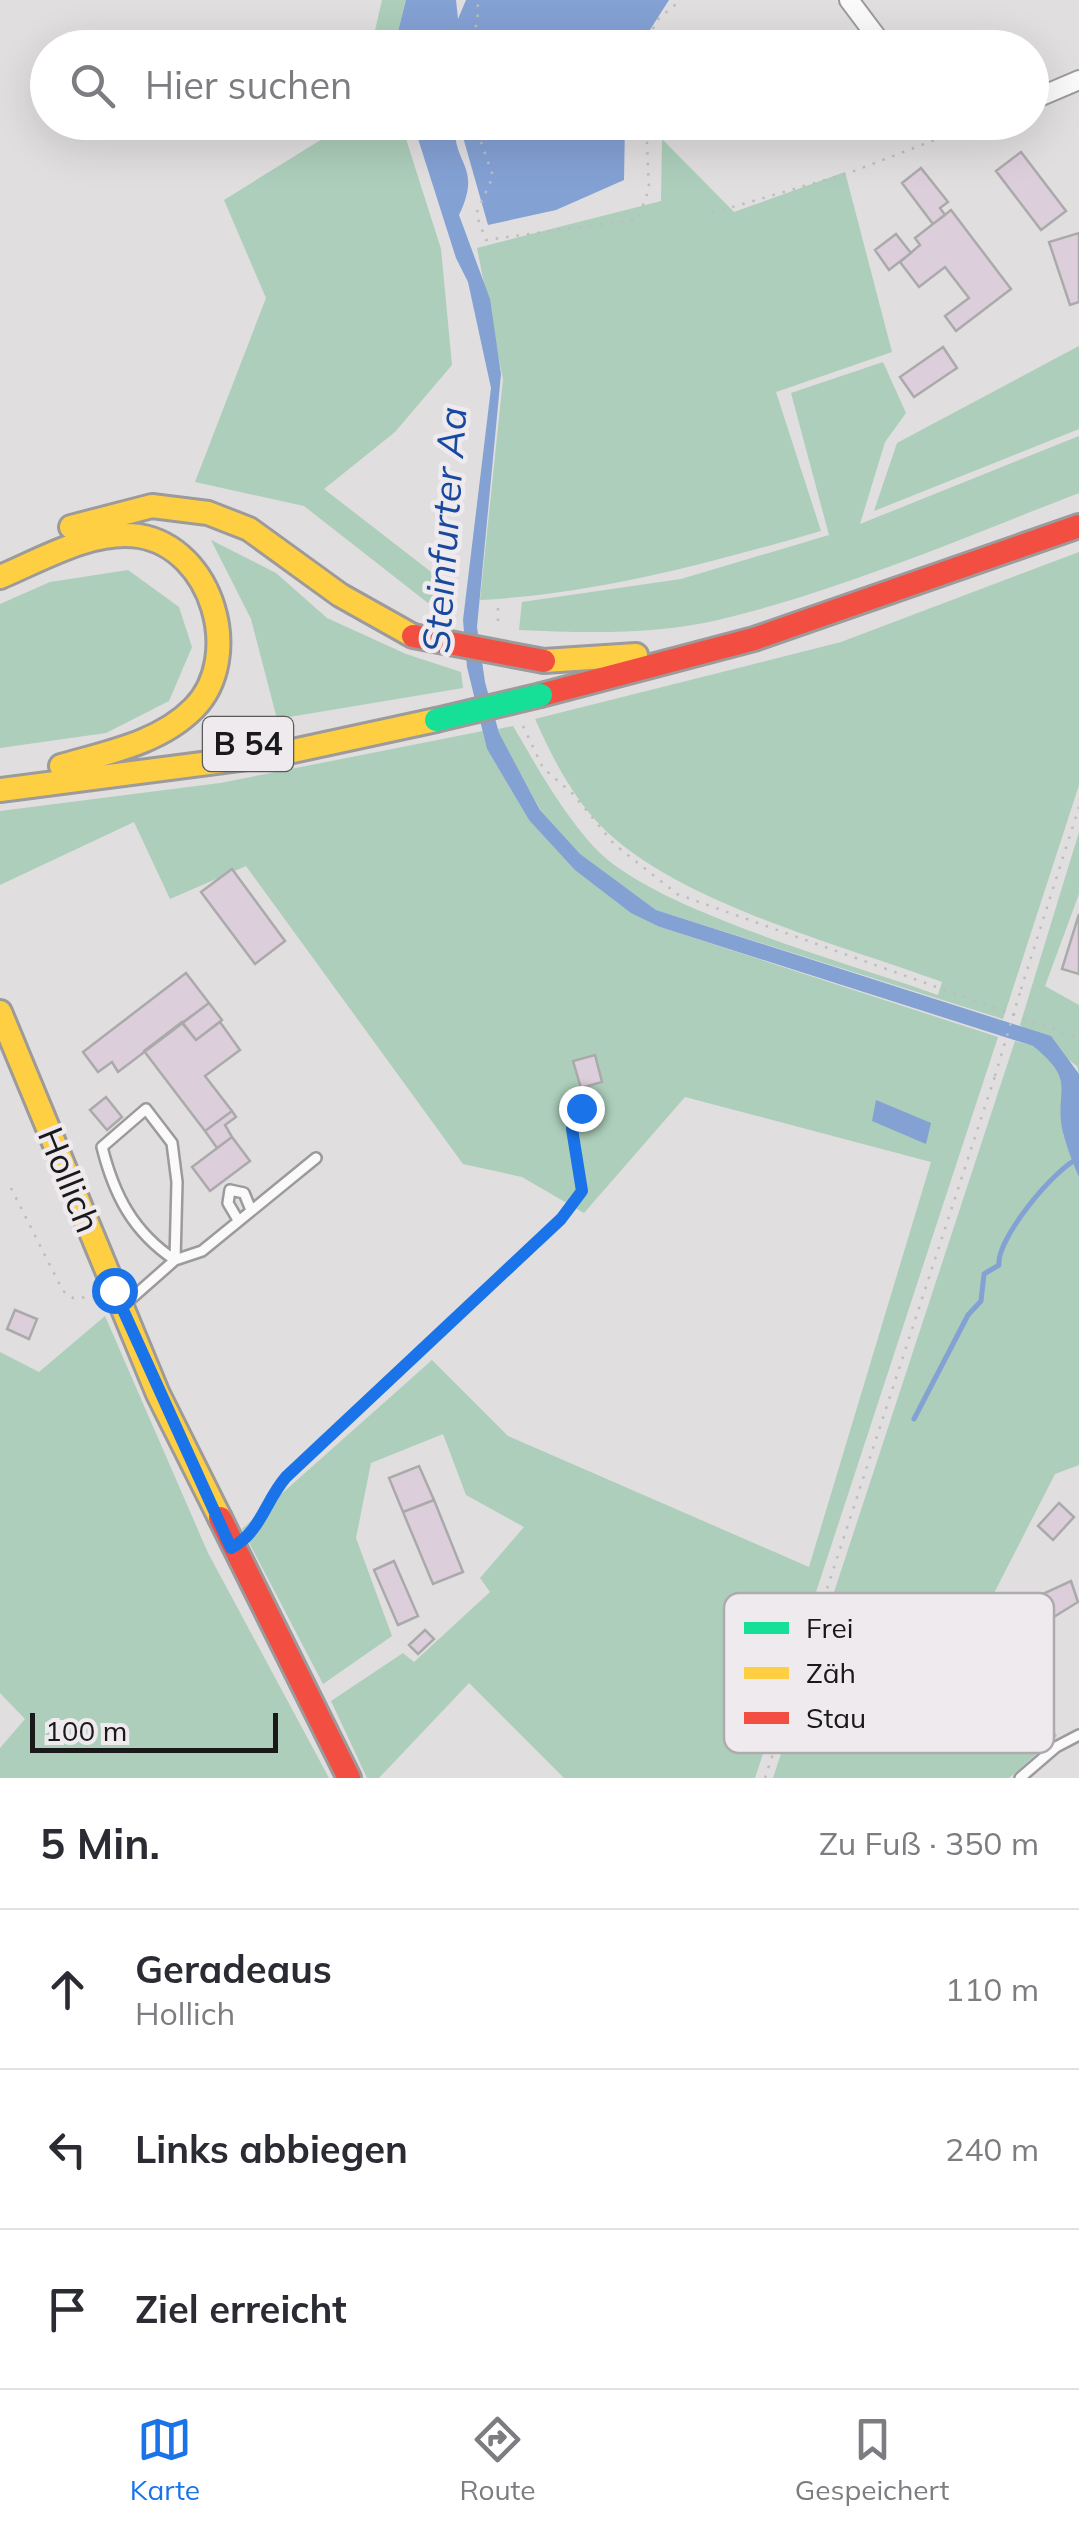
<!DOCTYPE html>
<html lang="de">
<head>
<meta charset="utf-8">
<style>
  :root { --surface:#fff; --page:#f2f2f3; --text:#2b2b33; --muted:#7c7c81; --line:#e1e1e2; --accent:#1a73e8 }
  body { margin:0; font-family:Mulish,sans-serif; background:var(--page); color:var(--text) }
  .scale { position:absolute; left:30px; bottom:25px; width:248px; box-sizing:border-box; padding-left:10px; border:5px solid #1a191a; border-top:0; font-size:28px; line-height:35px; white-space:nowrap; color:#1a191a; -webkit-text-stroke:8px #eeeaee; paint-order:stroke }
  .stop { position:absolute; width:30px; height:30px; margin:-22px; border:8px solid #1a73e8; border-radius:50%; background:#fff }
  .stop.end { background:#1a73e8; border-color:#fff; box-shadow:0 2px 10px #0008 }
  .list { margin:0; padding:0; list-style:none }
  h2 { display:flex; justify-content:space-between; align-items:center; height:130px; margin:0; padding:0 40px; font-size:42px }
  h2 small { font-size:32px; font-weight:400; color:var(--muted) }
  .list li { display:grid; grid-template-columns:65px 1fr auto; gap:30px; align-items:center; box-sizing:border-box; height:160px; padding:0 40px; border-top:2px solid var(--line) }
  .list b { display:block; font-size:38px; white-space:nowrap }
  .list p { margin:0; font-size:32px; white-space:nowrap; color:var(--muted) }
  .list em { font-size:32px; font-style:normal; color:var(--muted) }
  .icon { flex:none; width:55px; height:55px; fill:none; stroke:currentColor; stroke-width:2; stroke-linecap:round; stroke-linejoin:round }
  .map { position:relative; flex:none; width:1079px; height:1778px; overflow:hidden }
  .search { position:absolute; background:var(--surface); box-shadow:0 10px 40px #0002; left:30px; right:30px; top:30px; height:110px; display:flex; align-items:center; gap:25px; box-sizing:border-box; padding:0 35px; border-radius:55px; color:var(--muted); font-size:38px }
  .sheet { height:610px; background:var(--surface) }
  nav { display:flex; justify-content:space-around; align-items:center; box-sizing:border-box; height:140px; border-top:2px solid var(--line); background:var(--surface); font-size:28px; color:var(--muted) }
  nav a { display:grid; justify-items:center; gap:5px }
  nav .on { color:var(--accent) }
  .map>svg:first-child { display:block }
  .green { fill:#acceba }
  .water { fill:#84a1d4 }
  .lines { fill:none; stroke-linecap:round; stroke-linejoin:round }
  .stream { stroke:#84a1d4; stroke-width:5 }
  .building { fill:#dccedb; stroke:#abaaab; stroke-width:2.5 }
  .lane-casing { stroke:#9c9a9b; stroke-width:14 }
  .street-casing { stroke:#9c9a9b; stroke-width:22 }
  .slow-casing { stroke:#9c9a9b; stroke-width:28 }
  .jam-casing { stroke:#9c9a9b; stroke-width:28 }
  .path { stroke:#bebdbd; stroke-width:2.5; stroke-dasharray:2.5 8; stroke-linecap:butt }
  .lane { stroke:#fafafa; stroke-width:9 }
  .street { stroke:#fafafa; stroke-width:18 }
  .slow { stroke:#ffcf43; stroke-width:22 }
  .jam { stroke:#f24e42; stroke-width:22 }
  .fast-bridge-casing { stroke:#9c9a9b; stroke-width:28; stroke-linecap:butt }
  .jam-bridge-casing { stroke:#9c9a9b; stroke-width:28; stroke-linecap:butt }
  .path-bridge { stroke:#bebdbd; stroke-width:2.5; stroke-dasharray:2.5 8; stroke-linecap:butt }
  .fast-bridge { stroke:#16e098; stroke-width:22 }
  .jam-bridge { stroke:#f24e42; stroke-width:22 }
  .route { stroke:#1a73e8; stroke-width:12 }
  .labels { text-anchor:middle; stroke-width:9; stroke-linejoin:round; paint-order:stroke }
  .shield { fill:#eeeaee; stroke:#5a585a; stroke-width:2.5 }
  .shield-label { font-size:32px; font-weight:bold; fill:#1a191a }
  .street-label { font-size:35px; fill:#1a191a; stroke:#eeeaee }
  .water-label { font-size:38px; font-style:italic; fill:#18499e; stroke:#eeeaee }
  .key { fill:#eeeaee; stroke:#aeabae; stroke-width:2.5 }
  .key-label { font-size:28px; fill:#1a191a }
</style>
</head>
<body>
<div class="map">
<svg width="1079" height="1778" viewBox="0 0 1079 1778">
  <rect width="100%" height="100%" fill="#e0dedf"/>
  <path class="green" d="M382,0H406L394,47L371,48Z
    M348,123H401L441,249L452,365L395,432L324,489L448,585L428,603L304,506L195,482L266,298L224,200Z
    M662,139L734,212L845,172L892,352L776,392L821,531C709,563 597,594 480,600L503,379L477,248L661,201Z
    M1079,346V429L874,511L897,443Z
    M883,362L906,413L885,442L860,524L1079,436V493C960,539 842,590 718,620C653,635 585,633 519,630L522,602L681,579L829,535L791,393Z
    M211,540L276,573L327,618L406,654L461,672L463,688L277,719L251,619Z
    M1079,552V785L1003,1019L656,910L579,854L541,811L499,734L498,729L513,726C537,767 562,812 594,847C651,910 853,964 938,995L942,982C841,945 695,907 615,839C577,807 555,763 535,719L841,642Z
    M128,570L179,607L192,647L169,701L106,733L0,748V604L50,582Z
    M483,731L487,749L529,820L660,927L998,1037L755,1778H564L469,1683L379,1778H367L331,1701L403,1653L414,1662L490,1592L480,1578L524,1527L466,1495L443,1434L371,1463L356,1538L392,1636L323,1684L242,1529L432,1360L508,1436L809,1567L931,1162L685,1097L584,1213L522,1177L463,1164L246,866L170,899L134,822L0,885V811L220,783Z
    M1079,832V894L1045,986L1079,1005V1074L1077,1066L1020,1025Z
    M1015,1041L1033,1046L1057,1061L1066,1080L1063,1134L1079,1177V1465L1055,1474L989,1603L1057,1736L1009,1778H773Z
    M105,1316L208,1553L329,1778H0V1748L25,1719L0,1693V1352L39,1372Z"/>
  <path class="water" d="M406,0H456L458,19L466,0H669L639,47H394Z
    M413,123H455C452,165 483,165 459,215L490,299L501,374L477,627L485,682L499,733L540,810L580,854L656,910L1051,1036L1079,1074V1177C1073,1164 1067,1147 1063,1133C1053,1089 1079,1083 1033,1046L660,927L631,913L575,870L529,820L487,749L467,667L463,620L491,388L468,282L456,258Z
    M459,123H625L624,180L556,210L488,225Z
    M876,1100L931,1123L926,1144L872,1121Z"/>
  <g class="lines">
    <path class="stream" d="M914,1419L968,1315L981,1301L984,1274L999,1265C996,1239 1055,1168 1079,1158"/>
  </g>
  <path class="building" d="M1021,152L1066,211L1041,230L996,171Z
    M921,168L948,202L940,208L945,215L933,224L902,183Z
    M951,210L1011,289L956,331L945,316L969,298L945,267L919,287L900,262L920,245L915,238Z
    M1079,233V302L1070,305L1049,242Z
    M896,234L911,253L889,270L875,250Z
    M943,347L957,368L914,397L900,377Z
    M232,869L285,941L255,964L201,892Z
    M1079,914V974L1062,969Z
    M186,973L209,1003L118,1072L112,1062L98,1072L83,1052Z
    M209,1003L222,1020L196,1040L182,1023Z
    M182,1022L196,1040L220,1022L240,1050L205,1076L232,1111L205,1131L144,1051Z
    M595,1055L602,1082L581,1088L573,1061Z
    M106,1097L122,1117L107,1130L90,1110Z
    M232,1111L236,1117L225,1125L232,1137L217,1148L205,1131Z
    M232,1137L250,1161L210,1191L192,1167Z
    M15,1310L37,1319L29,1339L7,1329Z
    M419,1466L434,1500L403,1512L389,1478Z
    M434,1500L463,1572L433,1584L403,1512Z
    M1059,1503L1074,1517L1053,1540L1038,1526Z
    M394,1561L418,1616L398,1625L374,1570Z
    M1071,1581L1078,1602L1036,1628L1023,1603Z
    M425,1630L434,1639L418,1654L409,1645Z"/>
  <g class="lines">
    <defs>
      <path id="lane" d="M238,1220L228,1203L230,1190L244,1193L251,1210
        M124,1305L175,1260L177,1182L172,1143L146,1109L102,1147C114,1195 133,1232 175,1260L202,1251L316,1158
        M1020,1778L1056,1747L1079,1735"/>
      <path id="street" d="M849,0L885,48
        M1032,100L1079,80
        M945,122L949,127L970,122"/>
      <path id="slow" d="M71,527L152,506L208,513L249,529L340,595L413,636
        M0,577C41,560 92,529 139,536C213,548 244,657 194,708C160,743 106,753 61,766
        M544,661L636,655
        M0,790L279,754L436,720
        M0,1012L158,1394L220,1518"/>
      <path id="jam" d="M541,695L754,639L1079,526
        M220,1518L349,1778"/>
    </defs>
    <use href="#lane" class="lane-casing"/>
    <use href="#street" class="street-casing"/>
    <use href="#slow" class="slow-casing"/>
    <use href="#jam" class="jam-casing"/>
    <path class="path" d="M472,48L479,8L475,0
      M644,48L657,20L681,0
      M474,122L493,176L476,214L486,240L638,219L649,189L646,122
      M712,213L849,173L937,139
      M498,608V629
      M523,726L543,768L573,794L614,844L677,894L1079,1038
      M1021,989L1079,807
      M11,1188L63,1291L73,1298L94,1297
      M253,1533L268,1498L287,1477L561,1219L581,1191L573,1129L581,1108
      M765,1778L995,1076"/>
    <use href="#lane" class="lane"/>
    <use href="#street" class="street"/>
    <use href="#slow" class="slow"/>
    <use href="#jam" class="jam"/>
    <defs>
      <path id="fast-bridge" d="M436,720L541,695"/>
      <path id="jam-bridge" d="M413,636L544,661"/>
    </defs>
    <use href="#fast-bridge" class="fast-bridge-casing"/>
    <use href="#jam-bridge" class="jam-bridge-casing"/>
    <path class="path-bridge" d="M995,1076L1021,989"/>
    <use href="#fast-bridge" class="fast-bridge"/>
    <use href="#jam-bridge" class="jam-bridge"/>
  </g>
  <g class="lines">
    <path class="route" d="M114,1290L231,1548C261,1532 265,1501 286,1477L561,1219L582,1191L572,1129L581,1108"/>
  </g>
  <g class="labels">
    <rect class="shield" x="203" y="717" width="90" height="54" rx="8"/>
    <g class="shield-label">
      <text x="248" y="755">B 54</text>
    </g>
    <g class="street-label">
      <text transform="translate(69 1180) rotate(68)" y="12">Hollich</text>
    </g>
    <g class="water-label">
      <text transform="translate(445 530) rotate(-86)" y="13">Steinfurter Aa</text>
    </g>
  </g>
  <rect x="724" y="1593" width="330" height="160" rx="15" class="key"/>
  <rect x="744" y="1622" width="45" height="12" fill="#16e098"/>
  <rect x="744" y="1667" width="45" height="12" fill="#ffcf43"/>
  <rect x="744" y="1712" width="45" height="12" fill="#f24e42"/>
  <g class="key-label">
    <text x="806" y="1638">Frei</text>
    <text x="806" y="1683">Zäh</text>
    <text x="806" y="1728">Stau</text>
  </g>
</svg>
<div class="scale">100 m</div>
<div class="stop" style="left:114px;top:1290px"></div>
<div class="stop end" style="left:581px;top:1108px"></div>
<div class="search"><svg class="icon" aria-label="search" viewBox="0 0 24 24"><circle cx="10" cy="10" r="6"/><path d="M15 15l6 6"/></svg>Hier suchen</div>
</div>
<section class="sheet">
<h2>5 Min.<small>Zu Fuß · 350 m</small></h2>
<ul class="list">
<li><svg class="icon" aria-label="ahead" viewBox="0 0 24 24"><path d="M12 20V5M6 11l6-6 6 6"/></svg><div><b>Geradeaus</b><p>Hollich</p></div><em>110 m</em></li>
<li><svg class="icon" aria-label="left" viewBox="0 0 24 24"><path d="M17 20v-9H6M10 6l-5 5 5 5"/></svg><div><b>Links abbiegen</b></div><em>240 m</em></li>
<li><svg class="icon" aria-label="arrive" viewBox="0 0 24 24"><path d="M6 21V4h12l-3 4 3 4H6"/></svg><div><b>Ziel erreicht</b></div></li>
</ul>
</section>
<nav>
<a class="on"><svg class="icon" aria-label="map" viewBox="0 0 24 24"><path d="M3 6l6-2 6 2 6-2v14l-6 2-6-2-6 2zM9 4v14M15 6v14"/></svg>Karte</a>
<a><svg class="icon" aria-label="directions" viewBox="0 0 24 24"><path d="M12 3l9 9-9 9-9-9zM9 14v-3h6M13 9l2 2-2 2"/></svg>Route</a>
<a><svg class="icon" aria-label="saved" viewBox="0 0 24 24"><path d="M7 4h10v16l-5-4-5 4z"/></svg>Gespeichert</a>
</nav>
</body>
</html>
